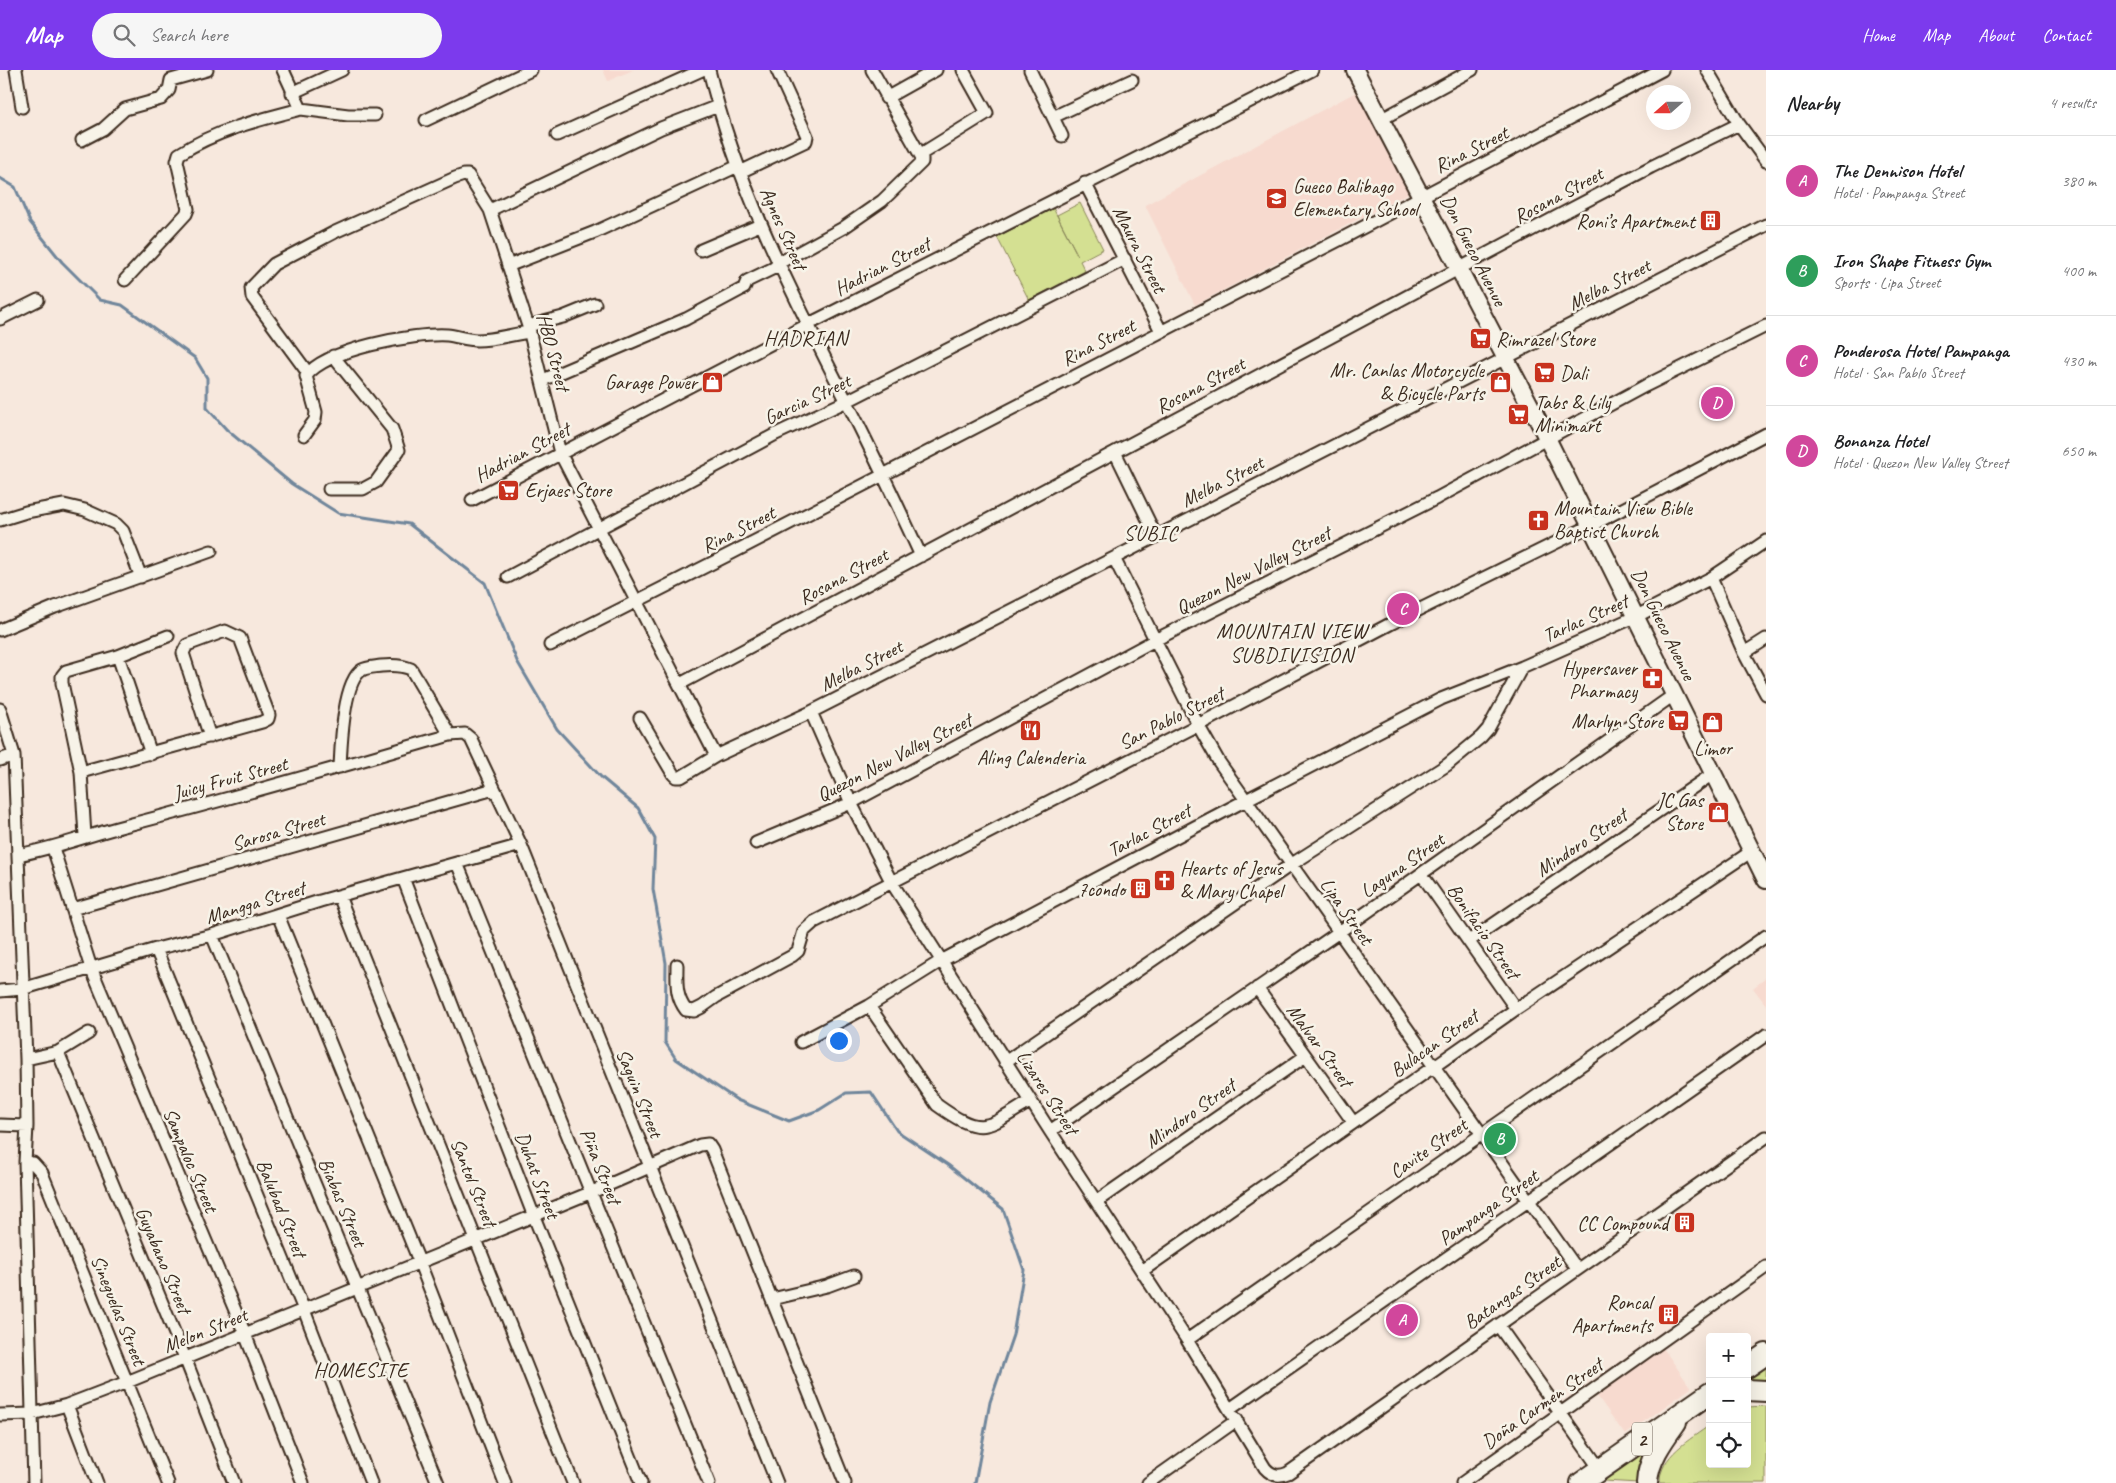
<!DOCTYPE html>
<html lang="en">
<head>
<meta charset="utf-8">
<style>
  :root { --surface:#fff; --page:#f6f6f6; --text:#202124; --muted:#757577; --line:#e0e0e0; --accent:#7c3aed }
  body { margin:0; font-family:Caveat,sans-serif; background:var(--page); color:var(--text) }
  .controls { position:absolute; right:15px; bottom:15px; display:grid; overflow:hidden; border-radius:5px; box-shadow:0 5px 20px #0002 }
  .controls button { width:45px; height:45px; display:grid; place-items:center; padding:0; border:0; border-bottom:1px solid var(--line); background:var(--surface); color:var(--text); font:25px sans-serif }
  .compass { position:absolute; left:1646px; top:15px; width:45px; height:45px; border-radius:50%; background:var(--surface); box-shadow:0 5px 20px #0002; rotate:249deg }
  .you { position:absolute; left:838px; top:970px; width:18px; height:18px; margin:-12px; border:4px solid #fff; border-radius:50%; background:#1a73e8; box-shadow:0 0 0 8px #1a73e833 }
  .badge { display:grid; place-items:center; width:32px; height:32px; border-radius:50%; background:var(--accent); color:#fff; font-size:16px; font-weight:700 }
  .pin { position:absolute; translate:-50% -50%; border:2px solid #fff; box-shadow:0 1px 5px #0006 }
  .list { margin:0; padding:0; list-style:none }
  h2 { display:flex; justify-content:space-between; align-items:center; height:65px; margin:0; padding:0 20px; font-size:21px }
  h2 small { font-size:16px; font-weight:400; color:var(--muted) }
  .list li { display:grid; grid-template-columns:32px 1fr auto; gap:15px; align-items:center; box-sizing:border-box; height:90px; padding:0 20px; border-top:1px solid var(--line) }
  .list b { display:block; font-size:19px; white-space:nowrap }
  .list p { margin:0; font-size:16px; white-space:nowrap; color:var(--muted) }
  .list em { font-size:16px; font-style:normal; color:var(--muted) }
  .icon { flex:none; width:28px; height:28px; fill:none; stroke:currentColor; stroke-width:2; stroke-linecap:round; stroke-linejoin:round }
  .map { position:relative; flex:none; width:1766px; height:1413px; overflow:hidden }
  header { display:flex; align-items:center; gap:30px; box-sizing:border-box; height:70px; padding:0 25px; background:var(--accent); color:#fff }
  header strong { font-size:24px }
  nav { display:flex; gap:28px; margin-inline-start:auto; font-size:18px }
  .search { width:350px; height:45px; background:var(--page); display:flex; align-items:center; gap:12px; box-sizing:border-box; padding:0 18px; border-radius:28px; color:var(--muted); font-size:19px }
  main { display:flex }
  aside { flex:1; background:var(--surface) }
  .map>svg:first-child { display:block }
  .built { fill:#f7dacf }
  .green { fill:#d4e092; stroke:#888558 }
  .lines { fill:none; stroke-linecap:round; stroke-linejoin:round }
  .stream { stroke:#70869b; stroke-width:3 }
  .minor-casing { stroke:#3b2a1e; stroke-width:15 }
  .secondary-casing { stroke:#3b2a1e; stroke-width:20 }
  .trunk-casing { stroke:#3b2a1e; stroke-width:24 }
  .minor { stroke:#f7f3e8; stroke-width:11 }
  .secondary { stroke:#f7f3e8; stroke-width:16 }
  .trunk { stroke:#f7f3e8; stroke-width:20 }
  .labels { text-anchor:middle; stroke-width:5; stroke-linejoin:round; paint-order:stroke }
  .shield { fill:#f7f3e8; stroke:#73665b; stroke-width:1 }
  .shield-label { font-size:19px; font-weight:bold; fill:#3b2a1e }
  .street-label { font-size:20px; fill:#3b2a1e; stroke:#f7f3e8 }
  .poi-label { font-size:20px; fill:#3b2a1e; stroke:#f7f3e8; text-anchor:end }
  .neighbourhood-label { font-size:21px; letter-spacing:1px; fill:#3b2a1e; stroke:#f7f3e8 }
</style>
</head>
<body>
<header>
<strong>Map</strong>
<div class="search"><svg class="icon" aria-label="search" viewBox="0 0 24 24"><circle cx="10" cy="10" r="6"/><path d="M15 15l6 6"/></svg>Search here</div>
<nav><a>Home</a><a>Map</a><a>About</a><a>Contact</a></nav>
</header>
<main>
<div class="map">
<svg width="1766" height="1413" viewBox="0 0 1766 1413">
  <rect width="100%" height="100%" fill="#f7e8dd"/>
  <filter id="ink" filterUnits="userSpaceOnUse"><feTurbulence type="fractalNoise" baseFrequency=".02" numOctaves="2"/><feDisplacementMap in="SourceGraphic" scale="10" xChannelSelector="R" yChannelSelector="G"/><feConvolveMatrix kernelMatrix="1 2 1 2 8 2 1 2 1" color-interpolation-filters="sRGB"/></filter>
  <g filter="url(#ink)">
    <path class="built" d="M603,0H633L608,11Z
      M1358,21L1410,122L1195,235L1145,135Z
      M1766,908V935L1753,918Z
      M1661,1275L1691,1318L1625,1365L1595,1323Z"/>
    <path class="green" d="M1080,133L1103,179L1080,191L1085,201L1029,230L997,167L1053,138L1078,186L1057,145Z
      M1766,1295V1313H1747V1309Z
      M1766,1336V1413H1660C1659,1386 1691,1369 1710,1355V1394H1747V1337Z
      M1648,1379L1639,1413L1604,1411Z"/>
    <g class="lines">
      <path class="stream" d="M0,108L15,117L30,152L62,192L100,230L122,235L195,288L207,308V338L227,360L292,414L338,443L409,454L485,513L517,591L557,659L601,707L638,738L655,769L653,819L666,893L665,972L676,989L737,1030L789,1051L819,1040L846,1023L871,1022L897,1061L948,1095L1003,1139L1024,1200L1013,1265L990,1332L975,1413"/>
      <defs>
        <path id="minor" d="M16,0L22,37
          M283,0L301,39L348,45H375
          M709,0C737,118 793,225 847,332C873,383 897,434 921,486
          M1030,0L1062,66
          M1707,0L1739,54L1766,91
          M292,23L342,0
          M886,28L936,0
          M1053,47L1132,10
          M1382,49L1472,0
          M426,50L531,0
          M557,65L702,0
          M82,70L103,59L125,39L161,29L169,20L171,10L207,0
          M921,84L987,43L963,0
          M740,102L806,71L807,66L777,0
          M1085,113L1161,261
          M490,140L661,58L718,36
          M701,180L760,155
          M508,196L595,162L738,96
          M125,210L186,144L188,139L177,91L179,84C217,60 258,50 301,39
          M0,249L38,230
          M528,256L563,247L595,234
          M308,303L252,227L251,218L274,194L335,162L455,108L464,105H468L490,140L528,256L560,383L716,686
          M543,310L686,249L744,218L747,211L774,198L779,193L843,158L882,131L922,92V88L872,0
          M304,365L315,350L316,342L306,306C326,279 414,263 447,265C457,266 467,270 477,270C494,270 513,264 530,262
          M1115,382L1156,466
          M329,419H363L376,412L399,380L392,359L333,286
          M472,430L807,255L1312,0
          M0,450L26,442L64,435L85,440L116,454L123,461L141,507
          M1114,488L1198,655L1219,692L1577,1199
          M508,507L776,364L847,331L1125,189
          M1711,508L1744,583L1766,624
          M0,560L55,537L211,481
          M550,575L726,486L1339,170L1662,0
          M1744,583L1766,569
          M118,586L151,684
          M680,614L1569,140L1651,97L1739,54
          M0,639L14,685L26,989L27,1056L25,1092L34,1413
          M811,642L851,733L892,813L1050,1061L1187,1270L1265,1398C1272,1406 1279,1407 1288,1403L1766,1067
          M640,648L673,704L676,707H681L716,686L811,642L1114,488L1766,155
          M0,690L14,685
          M340,697C341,676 343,611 362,600C367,597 375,597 381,596C390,595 402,595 411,599L450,665
          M81,702L262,652L268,649L269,645L240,568L225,561L187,575L183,583L210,667
          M85,766L81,702L62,613V606L66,601L118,586L168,566
          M756,773L851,733L1155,570L1437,428L1645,316L1766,256
          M53,778L91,898L245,1264L303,1413
          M18,785C55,778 89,765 124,756C234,728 342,696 450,665L465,664L471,669L521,775L777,1413
          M457,793L709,1413
          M1422,805L1516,939
          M403,808L533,1144L641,1413
          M339,826L573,1413
          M72,839L494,719
          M278,845L419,1191L505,1413
          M212,865L438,1413
          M1469,871L1714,703
          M156,879L304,1240L371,1413
          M677,895C677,912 675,926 686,940L694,941L702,937L716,927L792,886L798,881L804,861L814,852L1198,655L1392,553L1592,455L1766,364
          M1257,918L1353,1052
          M0,921L22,919L156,879L212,865L320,831L521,775
          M869,936L937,1035C983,1068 986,1058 1031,1031
          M801,972L869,936L941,891L1244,731L1441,629L1522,597L1637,546L1711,508L1766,471
          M58,982L185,1288L234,1413
          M26,989L58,982L89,963
          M1005,992L1292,794L1447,695L1481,667L1488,659L1522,597
          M0,1055L27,1056
          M1050,1061L1339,862L1675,624
          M25,1092L33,1093L42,1103L168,1413
          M1097,1131L1304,987
          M1142,1201L1516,939L1752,781
          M772,1229L827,1216L854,1206
          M1498,1255L1600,1399
          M1187,1270L1766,866
          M67,1335L97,1413
          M1230,1339L1766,965
          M0,1345L32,1344L67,1335L127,1312L592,1122L700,1075L708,1074L712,1080L845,1413
          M1148,1413L1237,1350
          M1462,1413L1766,1197"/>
        <path id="secondary" d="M1355,0L1541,356L1766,810"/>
        <path id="trunk" d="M1747,1297L1766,1284
          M1747,1320L1766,1321
          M1581,1413L1710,1323
          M1647,1413C1648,1390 1663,1370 1676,1352"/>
      </defs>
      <use href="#minor" class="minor-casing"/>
      <use href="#secondary" class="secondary-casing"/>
      <use href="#trunk" class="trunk-casing"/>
      <use href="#minor" class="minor"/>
      <use href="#secondary" class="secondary"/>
      <use href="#trunk" class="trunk"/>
    </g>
  </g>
  <defs>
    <symbol id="school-square" viewBox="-11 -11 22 22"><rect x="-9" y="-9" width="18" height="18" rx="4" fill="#c8321e" stroke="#f7f3e8"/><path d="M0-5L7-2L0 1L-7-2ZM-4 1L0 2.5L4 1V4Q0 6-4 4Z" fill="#fff"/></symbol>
    <symbol id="building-square" viewBox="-11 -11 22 22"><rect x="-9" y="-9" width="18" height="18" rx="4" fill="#c8321e" stroke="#f7f3e8"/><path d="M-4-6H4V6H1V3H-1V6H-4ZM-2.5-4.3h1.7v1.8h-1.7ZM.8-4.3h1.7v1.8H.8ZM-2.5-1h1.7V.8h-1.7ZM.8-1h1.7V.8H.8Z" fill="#fff"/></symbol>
    <symbol id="supermarket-square" viewBox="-11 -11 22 22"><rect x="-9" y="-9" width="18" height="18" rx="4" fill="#c8321e" stroke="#f7f3e8"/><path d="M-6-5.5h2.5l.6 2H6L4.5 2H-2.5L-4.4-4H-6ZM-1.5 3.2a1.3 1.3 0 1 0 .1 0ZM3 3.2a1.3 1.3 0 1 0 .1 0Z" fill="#fff"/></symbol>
    <symbol id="shop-square" viewBox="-11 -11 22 22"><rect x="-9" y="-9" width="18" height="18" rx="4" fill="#c8321e" stroke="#f7f3e8"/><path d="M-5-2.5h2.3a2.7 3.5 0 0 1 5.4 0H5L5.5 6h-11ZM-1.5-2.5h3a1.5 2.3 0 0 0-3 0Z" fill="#fff"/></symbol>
    <symbol id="church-square" viewBox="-11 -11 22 22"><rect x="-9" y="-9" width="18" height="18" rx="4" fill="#c8321e" stroke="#f7f3e8"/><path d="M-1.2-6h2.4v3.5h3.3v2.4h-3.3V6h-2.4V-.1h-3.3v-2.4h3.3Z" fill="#fff"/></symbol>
    <symbol id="pharmacy-square" viewBox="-11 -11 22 22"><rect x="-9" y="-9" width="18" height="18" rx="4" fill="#c8321e" stroke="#f7f3e8"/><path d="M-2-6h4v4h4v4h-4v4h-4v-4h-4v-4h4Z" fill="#fff"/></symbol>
    <symbol id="restaurant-square" viewBox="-11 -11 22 22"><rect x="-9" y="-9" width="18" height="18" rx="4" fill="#c8321e" stroke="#f7f3e8"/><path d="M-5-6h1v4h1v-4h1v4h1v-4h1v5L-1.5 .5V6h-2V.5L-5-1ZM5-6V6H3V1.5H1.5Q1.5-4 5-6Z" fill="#fff"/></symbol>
  </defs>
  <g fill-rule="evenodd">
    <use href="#school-square" x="1264" y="116" width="25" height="25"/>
    <use href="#building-square" x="1698" y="138" width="25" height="25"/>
    <use href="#supermarket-square" x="1468" y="256" width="25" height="25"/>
    <use href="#supermarket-square" x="1532" y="290" width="25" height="25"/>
    <use href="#shop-square" x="700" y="300" width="25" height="25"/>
    <use href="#shop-square" x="1488" y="300" width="25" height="25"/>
    <use href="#supermarket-square" x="1506" y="332" width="25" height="25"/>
    <use href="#supermarket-square" x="496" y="408" width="25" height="25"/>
    <use href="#church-square" x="1526" y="438" width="25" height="25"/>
    <use href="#pharmacy-square" x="1640" y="596" width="25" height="25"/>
    <use href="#supermarket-square" x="1666" y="638" width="25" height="25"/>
    <use href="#shop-square" x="1700" y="640" width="25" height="25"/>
    <use href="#restaurant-square" x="1018" y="648" width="25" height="25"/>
    <use href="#shop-square" x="1706" y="730" width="25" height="25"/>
    <use href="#church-square" x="1152" y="798" width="25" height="25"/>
    <use href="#building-square" x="1128" y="806" width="25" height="25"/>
    <use href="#building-square" x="1672" y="1140" width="25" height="25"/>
    <use href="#building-square" x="1656" y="1232" width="25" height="25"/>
  </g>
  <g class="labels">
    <rect class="shield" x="1632" y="1352.5" width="20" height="33" rx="4"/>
    <g class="shield-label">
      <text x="1642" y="1376">2</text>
    </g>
    <g class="street-label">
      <text transform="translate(1471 79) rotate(-27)" y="7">Rina Street</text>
      <text transform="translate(1558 125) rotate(-28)" y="7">Rosana Street</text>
      <text transform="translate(784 158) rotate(66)" y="7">Agnes Street</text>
      <text transform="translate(1140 179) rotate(63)" y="7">Maura Street</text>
      <text transform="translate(1474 180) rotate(63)" y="7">Don Gueco Avenue</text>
      <text transform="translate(882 196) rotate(-27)" y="7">Hadrian Street</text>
      <text transform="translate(1609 214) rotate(-27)" y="7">Melba Street</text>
      <text transform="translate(1098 272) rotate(-27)" y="7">Rina Street</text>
      <text transform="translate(554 282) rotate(75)" y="7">HBO Street</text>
      <text transform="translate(1200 315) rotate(-28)" y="7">Rosana Street</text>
      <text transform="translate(807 329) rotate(-25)" y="7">Garcia Street</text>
      <text transform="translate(522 382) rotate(-28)" y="7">Hadrian Street</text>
      <text transform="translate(1222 411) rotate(-27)" y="7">Melba Street</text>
      <text transform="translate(738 459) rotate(-27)" y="7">Rina Street</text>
      <text transform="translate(1253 500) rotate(-27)" y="7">Quezon New Valley Street</text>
      <text transform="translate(843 506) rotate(-28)" y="7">Rosana Street</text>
      <text transform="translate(1585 548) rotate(-24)" y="7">Tarlac Street</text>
      <text transform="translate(1664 554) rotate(64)" y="7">Don Gueco Avenue</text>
      <text transform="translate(861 595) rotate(-27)" y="7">Melba Street</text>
      <text transform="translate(1171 648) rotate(-27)" y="7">San Pablo Street</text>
      <text transform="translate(894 687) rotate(-27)" y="7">Quezon New Valley Street</text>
      <text transform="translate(230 708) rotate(-15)" y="7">Juicy Fruit Street</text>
      <text transform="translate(1149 760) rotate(-28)" y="7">Tarlac Street</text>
      <text transform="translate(278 761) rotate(-16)" y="7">Sarosa Street</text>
      <text transform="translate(1581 772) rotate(-34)" y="7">Mindoro Street</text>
      <text transform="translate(1402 795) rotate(-35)" y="7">Laguna Street</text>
      <text transform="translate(255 832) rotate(-17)" y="7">Mangga Street</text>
      <text transform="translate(1347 841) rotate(55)" y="7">Lipa Street</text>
      <text transform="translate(1484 861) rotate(55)" y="7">Bonifacio Street</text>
      <text transform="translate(1434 973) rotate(-35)" y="7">Bulacan Street</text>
      <text transform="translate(1320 975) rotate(54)" y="7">Malvar Street</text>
      <text transform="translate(1048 1022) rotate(57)" y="7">Lizares Street</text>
      <text transform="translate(640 1023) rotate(68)" y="7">Saguin Street</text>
      <text transform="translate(1190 1043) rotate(-35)" y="7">Mindoro Street</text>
      <text transform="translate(1428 1078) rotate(-35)" y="7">Cavite Street</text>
      <text transform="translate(191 1090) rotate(67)" y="7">Sampaloc Street</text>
      <text transform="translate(601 1096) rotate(68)" y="7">Piña Street</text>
      <text transform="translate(538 1105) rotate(69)" y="7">Duhat Street</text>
      <text transform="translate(474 1112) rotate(68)" y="7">Santol Street</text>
      <text transform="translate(343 1132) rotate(67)" y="7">Biabas Street</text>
      <text transform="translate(1488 1137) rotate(-35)" y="7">Pampanga Street</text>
      <text transform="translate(282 1138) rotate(68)" y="7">Balubad Street</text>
      <text transform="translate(164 1190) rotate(67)" y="7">Guyabano Street</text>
      <text transform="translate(1512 1222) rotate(-35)" y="7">Batangas Street</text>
      <text transform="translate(119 1240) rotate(68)" y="7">Sineguelas Street</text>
      <text transform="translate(205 1260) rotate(-22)" y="7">Melon Street</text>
      <text transform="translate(1542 1333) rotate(-35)" y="7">Doña Carmen Street</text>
    </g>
    <g class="poi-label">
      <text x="1293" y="123" text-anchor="start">Gueco Balibago<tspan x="1293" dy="23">Elementary School</tspan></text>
      <text x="1695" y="158">Roni’s Apartment</text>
      <text x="1496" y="276" text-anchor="start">Rimrazel Store</text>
      <text x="1484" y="307">Mr. Canlas Motorcycle<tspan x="1484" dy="23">&amp; Bicycle Parts</tspan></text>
      <text x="1560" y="310" text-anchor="start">Dali</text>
      <text x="697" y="319">Garage Power</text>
      <text x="1535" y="339" text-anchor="start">Tabs &amp; Lily<tspan x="1535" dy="23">Minimart</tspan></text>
      <text x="525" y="427" text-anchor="start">Erjaes Store</text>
      <text x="1554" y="445" text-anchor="start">Mountain View Bible<tspan x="1554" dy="23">Baptist Church</tspan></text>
      <text x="1637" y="605">Hypersaver<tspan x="1637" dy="23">Pharmacy</tspan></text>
      <text x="1663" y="658">Marlyn Store</text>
      <text x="1713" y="685" text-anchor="middle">Limor</text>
      <text x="1031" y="694" text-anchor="middle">Aling Calenderia</text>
      <text x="1703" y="737">JC Gas<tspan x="1703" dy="23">Store</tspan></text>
      <text x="1180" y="805" text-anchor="start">Hearts of Jesus<tspan x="1180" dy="23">&amp; Mary Chapel</tspan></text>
      <text x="1125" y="826">7condo</text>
      <text x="1668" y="1160">CC Compound</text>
      <text x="1652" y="1239">Roncal<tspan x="1652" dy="23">Apartments</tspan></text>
    </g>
    <g class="neighbourhood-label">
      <text x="806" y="275">HADRIAN</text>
      <text x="1151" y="470">SUBIC</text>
      <text x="1292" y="568">MOUNTAIN VIEW<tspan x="1292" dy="24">SUBDIVISION</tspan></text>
      <text x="361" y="1307">HOMESITE</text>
    </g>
  </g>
</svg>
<div class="controls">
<button>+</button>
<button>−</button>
<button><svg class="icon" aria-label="locate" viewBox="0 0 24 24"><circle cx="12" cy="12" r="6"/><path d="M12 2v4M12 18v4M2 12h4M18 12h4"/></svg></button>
</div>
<svg class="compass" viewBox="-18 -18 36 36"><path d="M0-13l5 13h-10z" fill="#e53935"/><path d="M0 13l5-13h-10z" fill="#757577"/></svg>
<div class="you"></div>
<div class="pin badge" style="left:1402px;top:1250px;background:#d1479c">A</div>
<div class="pin badge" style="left:1500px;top:1069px;background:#2e9e5b">B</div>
<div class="pin badge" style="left:1403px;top:539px;background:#d1479c">C</div>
<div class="pin badge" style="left:1717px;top:333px;background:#d1479c">D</div>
</div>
<aside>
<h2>Nearby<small>4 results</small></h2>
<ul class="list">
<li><span class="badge" style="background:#d1479c">A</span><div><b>The Dennison Hotel</b><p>Hotel · Pampanga Street</p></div><em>380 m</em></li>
<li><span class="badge" style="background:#2e9e5b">B</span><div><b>Iron Shape Fitness Gym</b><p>Sports · Lipa Street</p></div><em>400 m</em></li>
<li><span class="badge" style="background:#d1479c">C</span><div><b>Ponderosa Hotel Pampanga</b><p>Hotel · San Pablo Street</p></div><em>430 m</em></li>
<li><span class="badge" style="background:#d1479c">D</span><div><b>Bonanza Hotel</b><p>Hotel · Quezon New Valley Street</p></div><em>650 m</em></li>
</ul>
</aside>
</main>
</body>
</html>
